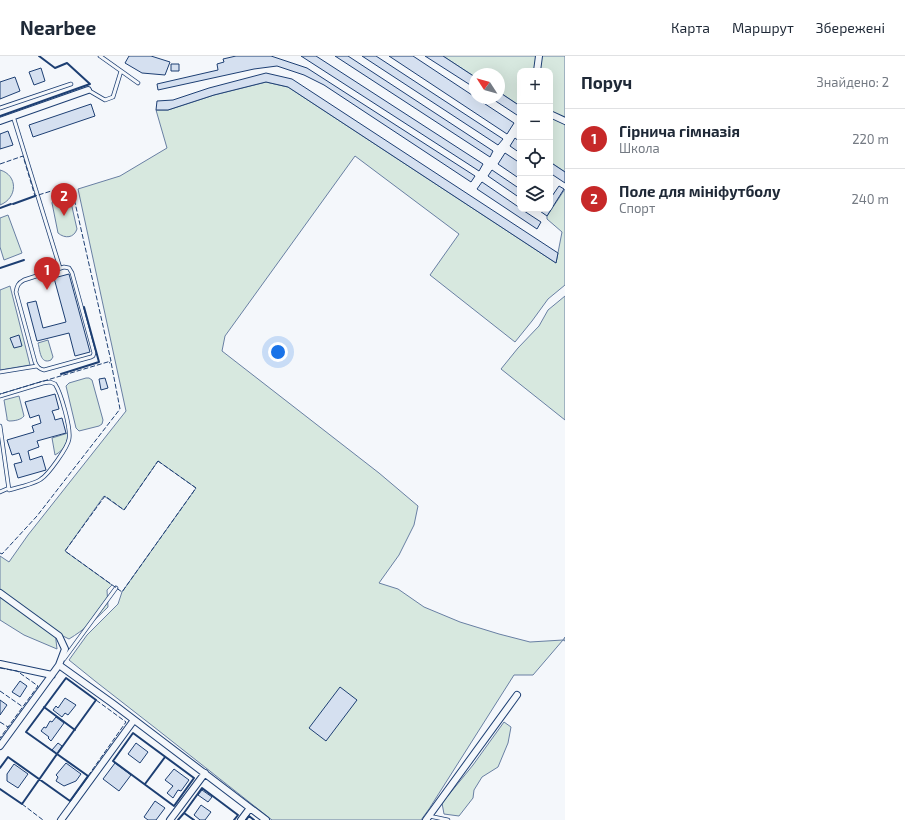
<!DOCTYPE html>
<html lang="uk">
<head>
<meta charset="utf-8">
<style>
  :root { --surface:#fff; --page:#f2f2f3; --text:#1f2937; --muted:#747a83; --line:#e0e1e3; --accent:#c62828 }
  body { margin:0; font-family:"Exo 2",sans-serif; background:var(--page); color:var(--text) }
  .controls { position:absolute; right:12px; top:12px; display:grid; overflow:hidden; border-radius:8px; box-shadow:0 4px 16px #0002 }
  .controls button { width:36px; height:36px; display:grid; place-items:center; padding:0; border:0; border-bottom:1px solid var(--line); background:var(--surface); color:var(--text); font:20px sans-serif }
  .compass { position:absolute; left:469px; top:12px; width:36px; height:36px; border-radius:50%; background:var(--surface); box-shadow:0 4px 16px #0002; rotate:306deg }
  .you { position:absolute; left:278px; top:296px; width:14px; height:14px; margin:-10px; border:3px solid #fff; border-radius:50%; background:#1a73e8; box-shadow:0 0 0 6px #1a73e833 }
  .badge { display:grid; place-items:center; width:26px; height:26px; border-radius:50%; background:var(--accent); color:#fff; font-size:13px; font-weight:700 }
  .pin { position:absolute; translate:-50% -33px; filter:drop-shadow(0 1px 2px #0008) }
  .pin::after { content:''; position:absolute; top:21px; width:14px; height:12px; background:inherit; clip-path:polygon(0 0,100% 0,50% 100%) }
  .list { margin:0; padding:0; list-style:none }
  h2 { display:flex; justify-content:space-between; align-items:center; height:52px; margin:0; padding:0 16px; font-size:17px }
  h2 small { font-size:13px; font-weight:400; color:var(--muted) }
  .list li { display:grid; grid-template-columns:26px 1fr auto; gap:12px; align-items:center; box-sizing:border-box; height:60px; padding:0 16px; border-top:1px solid var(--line) }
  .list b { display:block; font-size:15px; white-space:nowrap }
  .list p { margin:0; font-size:13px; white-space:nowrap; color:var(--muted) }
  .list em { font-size:13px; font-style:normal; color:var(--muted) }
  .icon { flex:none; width:22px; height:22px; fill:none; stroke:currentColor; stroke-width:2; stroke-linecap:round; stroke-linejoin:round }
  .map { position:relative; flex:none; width:565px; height:764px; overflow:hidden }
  header { display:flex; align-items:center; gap:24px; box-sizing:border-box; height:56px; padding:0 20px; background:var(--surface); border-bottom:1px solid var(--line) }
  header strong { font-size:19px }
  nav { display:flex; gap:22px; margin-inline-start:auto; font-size:14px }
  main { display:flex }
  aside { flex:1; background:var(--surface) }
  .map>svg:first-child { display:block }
  .green { fill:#d7e8df; stroke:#687fa3 }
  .building { fill:#d5e0f0; stroke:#1d3f73 }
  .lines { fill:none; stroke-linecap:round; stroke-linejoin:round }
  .lane-casing { stroke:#1d3f73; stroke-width:4.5 }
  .street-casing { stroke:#1d3f73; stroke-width:8 }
  .lane { stroke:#f4f7fb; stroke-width:3 }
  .street { stroke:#f4f7fb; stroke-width:6 }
  .fence { stroke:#1d3f73; stroke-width:1; stroke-dasharray:5 2; stroke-linecap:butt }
  .wall { stroke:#1d3f73; stroke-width:2 }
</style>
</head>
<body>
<header>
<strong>Nearbee</strong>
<nav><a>Карта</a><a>Маршрут</a><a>Збережені</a></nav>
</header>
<main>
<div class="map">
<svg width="565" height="764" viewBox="0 0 565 764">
  <rect width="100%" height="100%" fill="#f4f7fb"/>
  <path class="green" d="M443,0H565V116L550,106V15H520V50L499,36V18H475V21Z
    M266,26L288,31L556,207L562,176L547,163V160L565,133V229L548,243L532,265L515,286L430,219L459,178L355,100L225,280L222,295L379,417L418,450L414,469L399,499L379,527L398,533L424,551L460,566L499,578L530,586L563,584L565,581V585L563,584L533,619H514L429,753L421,764H272L154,671L95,625L69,604L87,579L118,548L122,536L196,432L158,405L124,454L104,440L65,495L112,529L107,534L108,551C96,563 84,574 69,583L55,576L57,593L24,579L0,564V500L9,506L28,479L126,355L78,133L120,120L167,92L156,54H168L214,39Z
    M0,114C18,119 18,142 0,149Z
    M59,139C64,139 67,139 70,142L77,173C74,182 65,183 58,177L52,147C53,143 55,141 59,139Z
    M8,159L22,197L4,204L0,191V162Z
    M10,230L24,285L30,309L0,314V234Z
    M565,240V364L501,313L518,292L539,270L548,254Z
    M48,284L53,301L51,304C40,309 40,294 38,287Z
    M86,322H89L92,324L103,364L102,368L99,370L79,375L76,372L66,330L69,327Z
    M19,340L24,360C21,364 14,365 9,365L7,364V362L4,344Z
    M68,377C68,387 64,394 55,399L52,382Z
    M504,666L511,671L508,687L498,711L482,721L474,734L473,742L459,760L444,758L442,747L473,709Z"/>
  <path class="building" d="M129,0H151L170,6L165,19L142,17L125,7Z
    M236,0H271L307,12L475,120L471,126L324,29L304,19L277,10L254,13L158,34L157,28L218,14L217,8L224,6L223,3Z
    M301,0H316L483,108L479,115Z
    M335,0H348L493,95L490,101Z
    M362,0H376L503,83L498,89Z
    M389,0H413L475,41V42H476L514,67L507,78Z
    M425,0H443L475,21V32Z
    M171,8H179V15H171Z
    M41,12L45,25L34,29L29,16Z
    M266,17L292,23L558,197L556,207L288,31L266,26L214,39L168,54H156L157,45L173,44L209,32Z
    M15,21L20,35L0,43V26Z
    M499,36L520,50V61L491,42H499Z
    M91,48L95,60L33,81L29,69Z
    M8,75L13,89L0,93V78Z
    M515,82L520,86V97L510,90Z
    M505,97L520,107V123L498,108Z
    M550,106L565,116V127L550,117Z
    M492,114L520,133V142L488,120Z
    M482,126L520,152V153H521L541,166L537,173L477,133Z
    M559,130L564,133L547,160L537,153H550V143Z
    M69,218L90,296L75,300L69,277L37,285L27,247L36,245L43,272L66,266L54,222Z
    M19,279L22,290L14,292L10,282Z
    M105,322L108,332L101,334L99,323Z
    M55,338L59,353L52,355L54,360L55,364L62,362L66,377L37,385L39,391L28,395L30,404L42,400L46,414L18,422L14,408L22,406L19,397L12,399L7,384L34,376L32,370L41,367L39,359L30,362L25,346Z
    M20,625L27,630L20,641L12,636Z
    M340,631L357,644L326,685L309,672Z
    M65,642L76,649L68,659L65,657L62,661L53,654L56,650L58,652Z
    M0,644L7,649L0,659Z
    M56,661L64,667L51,685L48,682L49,681L41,675L44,671L46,672L50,665L52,666Z
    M58,687L62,690L57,698L52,694Z
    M136,687L148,696L140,707L128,698Z
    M66,707L81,718L76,725L64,730L56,725L58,721L56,719Z
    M115,707L131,719L119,735L103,723Z
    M14,708L28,718L18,732L7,725V718Z
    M174,713L189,724L181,735L178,734L173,742L167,737L173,730L165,724Z
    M202,734L212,741L208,746L198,739Z
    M155,745L165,752L156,764H148L144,761Z
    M201,749L211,756L205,764H200L194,759Z"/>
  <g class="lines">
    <defs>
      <path id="lane" d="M100,0L138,27
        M88,34L105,44L113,41L121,15
        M0,52L71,28
        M13,60L60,212
        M64,211L69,212L72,217L94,297L93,300L91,301L44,314C39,313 37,311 35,306L16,236C17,230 18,227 24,224Z
        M0,316L37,310
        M0,340L43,327L50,326L55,328C61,337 71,372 69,383C68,391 48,419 41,423C37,427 16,432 9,434L0,370
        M0,436L9,432
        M64,603L116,532
        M429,760L448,764"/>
      <path id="street" d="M537,15L539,0
        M550,58L565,65
        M0,65L88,34
        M0,537L59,580L65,593L59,609L0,690
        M0,608L52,619
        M59,609L112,647L266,764
        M61,764L134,664
        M170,764L205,717
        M241,764L250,752
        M426,764L517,639"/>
    </defs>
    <use href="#lane" class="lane-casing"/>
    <use href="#street" class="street-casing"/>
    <use href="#lane" class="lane"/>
    <use href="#street" class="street"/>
    <path class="fence" d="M0,108L23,100L35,140L71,129L111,305L0,338
      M158,405L196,432L122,536L65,495L105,440L124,454Z
      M0,497L2,498L37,460L120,353L111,306L109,307
      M0,612L17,615L38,630L0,682
      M0,635L23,651
      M0,666L8,671
      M88,720L126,666L96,644
      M22,748L43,764"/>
    <path class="wall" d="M0,60L90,28L67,7L55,12L39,0
      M13,148L35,140
      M0,152L11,148
      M0,212L24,204
      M61,318L99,306L84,251
      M66,622L96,644L57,698L26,676Z
      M44,651L75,674
      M133,677L194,722L174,750L113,705Z
      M0,712L8,701L70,745L88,720L57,698L22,748L0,733
      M145,728L165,701
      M178,764L184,757
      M194,764L184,757L202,732L238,759L234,764
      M246,764L249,760L254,764"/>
  </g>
</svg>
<div class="controls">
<button>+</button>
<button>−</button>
<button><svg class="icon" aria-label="locate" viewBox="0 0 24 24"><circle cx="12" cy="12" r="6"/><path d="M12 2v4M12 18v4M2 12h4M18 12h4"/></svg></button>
<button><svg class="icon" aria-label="layers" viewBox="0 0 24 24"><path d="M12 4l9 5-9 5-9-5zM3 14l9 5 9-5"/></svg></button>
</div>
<svg class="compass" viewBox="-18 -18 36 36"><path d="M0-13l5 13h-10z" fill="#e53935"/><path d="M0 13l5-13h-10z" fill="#747a83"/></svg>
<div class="you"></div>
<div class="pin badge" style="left:47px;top:234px">1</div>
<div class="pin badge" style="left:64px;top:160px">2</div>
</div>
<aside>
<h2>Поруч<small>Знайдено: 2</small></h2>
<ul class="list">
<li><span class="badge">1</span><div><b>Гірнича гімназія</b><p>Школа</p></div><em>220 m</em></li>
<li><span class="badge">2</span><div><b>Поле для мініфутболу</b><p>Спорт</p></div><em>240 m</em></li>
</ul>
</aside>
</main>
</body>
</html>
